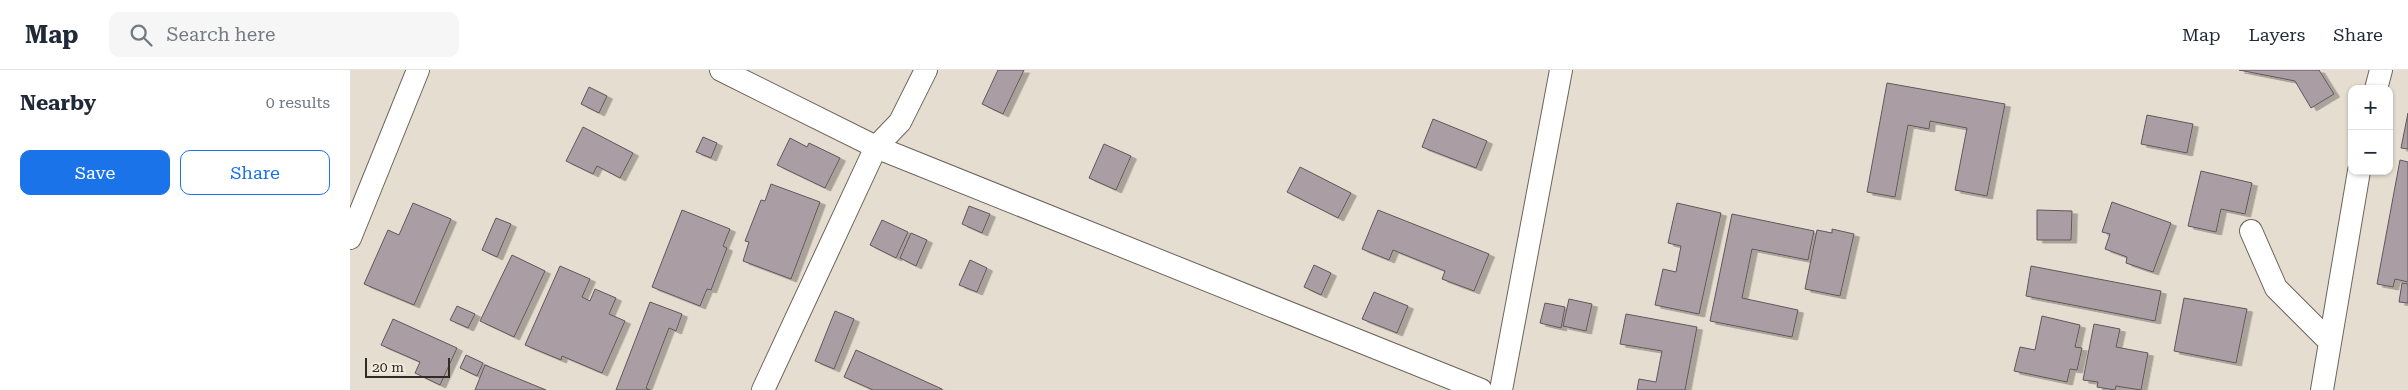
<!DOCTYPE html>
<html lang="en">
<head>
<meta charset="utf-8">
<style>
  :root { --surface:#fff; --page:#f6f6f7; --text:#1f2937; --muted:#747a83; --line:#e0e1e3; --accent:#1a73e8 }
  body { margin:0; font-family:"Roboto Serif",serif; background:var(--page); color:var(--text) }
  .controls { position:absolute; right:15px; top:15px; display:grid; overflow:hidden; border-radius:10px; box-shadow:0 1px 4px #0004 }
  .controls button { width:45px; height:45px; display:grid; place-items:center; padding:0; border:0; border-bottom:1px solid var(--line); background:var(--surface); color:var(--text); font:25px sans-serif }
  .scale { position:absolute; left:15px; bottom:12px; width:85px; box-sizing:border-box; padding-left:5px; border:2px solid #2f2c27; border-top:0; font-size:14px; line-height:18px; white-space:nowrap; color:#2f2c27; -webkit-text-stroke:4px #f3eade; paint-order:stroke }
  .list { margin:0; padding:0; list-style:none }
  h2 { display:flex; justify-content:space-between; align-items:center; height:65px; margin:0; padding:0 20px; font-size:21px }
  h2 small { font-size:16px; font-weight:400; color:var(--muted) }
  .actions { display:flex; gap:10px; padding:15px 20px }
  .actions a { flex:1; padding:11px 0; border:1px solid var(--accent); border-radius:10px; text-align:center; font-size:18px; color:var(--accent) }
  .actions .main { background:var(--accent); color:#fff }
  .icon { flex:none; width:28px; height:28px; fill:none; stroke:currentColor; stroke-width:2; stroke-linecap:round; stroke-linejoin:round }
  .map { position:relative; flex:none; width:2058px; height:320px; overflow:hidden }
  header { display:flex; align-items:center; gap:30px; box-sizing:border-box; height:70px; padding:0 25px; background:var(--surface); border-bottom:1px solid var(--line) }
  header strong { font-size:24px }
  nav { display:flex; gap:28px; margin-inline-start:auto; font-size:18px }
  .search { width:350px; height:45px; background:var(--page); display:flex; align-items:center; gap:12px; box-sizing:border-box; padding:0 18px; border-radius:10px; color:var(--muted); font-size:19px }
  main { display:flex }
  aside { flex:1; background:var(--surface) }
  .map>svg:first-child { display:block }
  .building { fill:#ab9da4; stroke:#62565c; filter:url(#shadow) }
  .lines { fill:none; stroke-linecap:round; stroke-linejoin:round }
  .street-casing { stroke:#6c645a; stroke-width:24 }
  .street { stroke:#fff; stroke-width:22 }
</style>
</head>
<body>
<header>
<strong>Map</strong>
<div class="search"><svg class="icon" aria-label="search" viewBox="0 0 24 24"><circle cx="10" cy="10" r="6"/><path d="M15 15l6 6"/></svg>Search here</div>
<nav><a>Map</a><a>Layers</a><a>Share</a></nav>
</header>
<main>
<aside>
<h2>Nearby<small>0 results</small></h2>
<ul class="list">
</ul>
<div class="actions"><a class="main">Save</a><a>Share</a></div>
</aside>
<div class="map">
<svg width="2058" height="320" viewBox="0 0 2058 320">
  <defs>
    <filter id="shadow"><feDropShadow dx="5.5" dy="3" stdDeviation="0" flood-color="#0004"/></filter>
  </defs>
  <rect width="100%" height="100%" fill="#e6ddd1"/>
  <path class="building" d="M648,0H674L653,44L632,34Z
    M1889,0H1969L1984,24L1961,38L1945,11Z
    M1537,13L1655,34L1637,126L1605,120L1617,58L1580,51L1579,59L1558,55L1545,127L1517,122Z
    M239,17L257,26L249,43L231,34Z
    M2058,43V79L2051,78Z
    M1797,45L1843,54L1837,83L1791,74Z
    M1083,49L1137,71L1126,98L1072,77Z
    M233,57L283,83L270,108L247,96L243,104L216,91Z
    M353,67L367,73L361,88L346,82Z
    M440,68L457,77L459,73L490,88L475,118L427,95Z
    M754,74L781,86L766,120L739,108Z
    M2050,90L2058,92V212L2045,209L2043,217L2027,214Z
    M950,97L1001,123L988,148L937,122Z
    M1851,101L1902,113L1895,144L1871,139L1866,162L1838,156Z
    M421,114L470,132L441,209L393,191L399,172L395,171L411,130L415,131Z
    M1762,132L1821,153L1803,202L1776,193L1777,187L1755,179L1760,164L1752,162Z
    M63,133L101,149L64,235L14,214L38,160L49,165Z
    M1327,133L1371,143L1349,244L1305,235L1313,199L1326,202L1331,176L1318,173Z
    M619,136L640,144L632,163L612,154Z
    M332,140L380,159L373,176L377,178L361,220L357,219L350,236L302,217Z
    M1028,140L1139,184L1124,221L1092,209L1095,201L1043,180L1039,190L1012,179Z
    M1687,140L1722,141L1721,170H1687Z
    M1382,144L1464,161L1458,190L1402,179L1392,228L1448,240L1442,267L1360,251Z
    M146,148L161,154L147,187L132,180Z
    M532,150L558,162L546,188L520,175Z
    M1482,159L1504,164L1490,226L1455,219L1467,160L1482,163Z
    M561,163L577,170L566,196L550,188Z
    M162,185L195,201L164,267L130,251Z
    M620,190L637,198L627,222L609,215Z
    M964,195L981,203L971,225L954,217Z
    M210,196L240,209L232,227L240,231L245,219L266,228L259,244L275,251L252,303L212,286L211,290L175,275Z
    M1681,196L1811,221L1805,251L1676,226Z
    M2052,213L2058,214V233L2049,232Z
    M1024,222L1058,236L1047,263L1012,249Z
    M1834,228L1897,239L1886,293L1824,281Z
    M1219,229L1242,234L1236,261L1213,256Z
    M300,232L332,244L326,261L319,258L296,318L300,320H266Z
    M1195,233L1215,237L1211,258L1190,253Z
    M107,236L125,244L118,258L100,250Z
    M485,241L504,249L484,299L465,291Z
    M1276,244L1347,257L1335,320H1287L1289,309L1306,312L1312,281L1270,274Z
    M1692,246L1730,255L1725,277L1732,278L1727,300L1720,299L1717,312L1664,301L1670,277L1685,280Z
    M43,249L107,278L90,315L65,303L70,292L31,275Z
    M1744,254L1770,259L1766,277L1798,283L1791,320L1766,316L1765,320L1747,317L1748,312L1733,310Z
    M506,280L592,319V320H523L494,307Z
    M116,285L133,293L127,306L110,298Z
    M135,295L196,320H125Z"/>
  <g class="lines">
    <defs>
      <path id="street" d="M371,0L526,77L550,52L576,0
        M2026,19L2031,0
        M1901,161L1926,218L1980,272
        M0,168L68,0
        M413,320L526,77L1131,320
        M1151,320L1211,0
        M1972,320L2009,101"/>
    </defs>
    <use href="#street" class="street-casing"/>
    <use href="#street" class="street"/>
  </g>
</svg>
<div class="controls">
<button>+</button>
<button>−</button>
</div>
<div class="scale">20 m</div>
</div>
</main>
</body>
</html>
